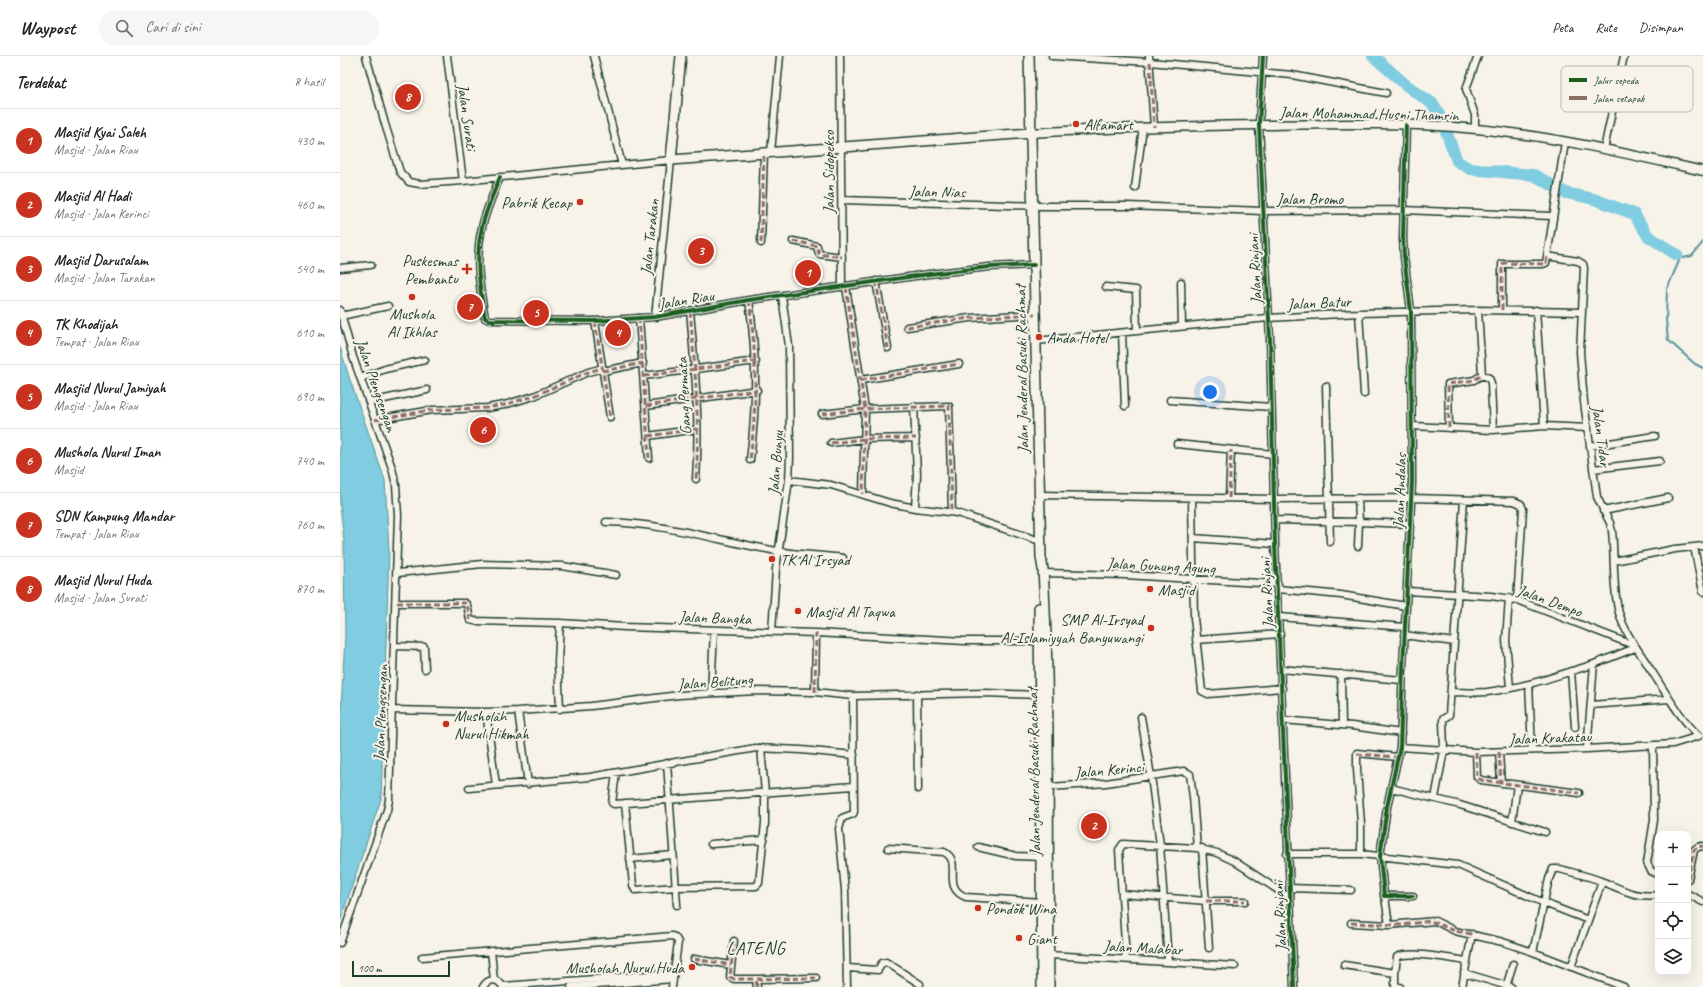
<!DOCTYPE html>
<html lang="id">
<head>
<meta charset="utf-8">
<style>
  :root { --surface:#fff; --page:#f6f6f6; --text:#222; --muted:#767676; --line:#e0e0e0; --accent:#c8321e }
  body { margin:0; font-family:Caveat,sans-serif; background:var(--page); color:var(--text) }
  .controls { position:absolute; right:12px; bottom:12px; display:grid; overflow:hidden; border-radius:8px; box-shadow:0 4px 16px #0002 }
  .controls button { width:36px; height:36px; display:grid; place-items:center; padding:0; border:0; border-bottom:1px solid var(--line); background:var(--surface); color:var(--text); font:20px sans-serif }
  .scale { position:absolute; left:12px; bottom:10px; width:98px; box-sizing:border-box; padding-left:4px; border:2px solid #1f3d34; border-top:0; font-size:11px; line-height:14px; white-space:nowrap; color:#1f3d34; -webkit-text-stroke:3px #f7f3e8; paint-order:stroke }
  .you { position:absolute; left:870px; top:336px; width:14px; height:14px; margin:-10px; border:3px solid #fff; border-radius:50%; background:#1a73e8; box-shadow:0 0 0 6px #1a73e833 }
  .badge { display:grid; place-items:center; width:26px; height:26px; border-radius:50%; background:var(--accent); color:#fff; font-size:13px; font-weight:700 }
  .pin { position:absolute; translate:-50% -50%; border:2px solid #fff; box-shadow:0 1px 4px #0006 }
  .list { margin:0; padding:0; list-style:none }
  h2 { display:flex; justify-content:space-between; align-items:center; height:52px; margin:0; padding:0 16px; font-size:17px }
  h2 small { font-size:13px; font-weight:400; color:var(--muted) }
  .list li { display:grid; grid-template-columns:26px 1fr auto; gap:12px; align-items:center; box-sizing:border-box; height:64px; padding:0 16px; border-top:1px solid var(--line) }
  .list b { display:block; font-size:15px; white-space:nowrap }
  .list p { margin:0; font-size:13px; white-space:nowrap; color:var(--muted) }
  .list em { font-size:13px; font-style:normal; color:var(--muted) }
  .icon { flex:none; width:22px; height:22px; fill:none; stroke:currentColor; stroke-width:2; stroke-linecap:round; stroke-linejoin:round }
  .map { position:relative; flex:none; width:1363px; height:931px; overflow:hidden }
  header { display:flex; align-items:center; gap:24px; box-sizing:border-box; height:56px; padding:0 20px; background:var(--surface); border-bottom:1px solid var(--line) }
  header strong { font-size:19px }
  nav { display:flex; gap:22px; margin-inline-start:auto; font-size:14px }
  .search { width:280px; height:36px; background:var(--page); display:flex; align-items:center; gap:10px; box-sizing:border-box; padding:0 14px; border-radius:22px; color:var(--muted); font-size:15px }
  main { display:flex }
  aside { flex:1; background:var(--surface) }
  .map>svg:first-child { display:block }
  .water { fill:#80cce0; stroke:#59939b }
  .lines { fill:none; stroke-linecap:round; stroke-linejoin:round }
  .stream { stroke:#59939b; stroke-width:2 }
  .river { stroke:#80cce0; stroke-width:12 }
  .minor-casing { stroke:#1f3d34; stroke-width:9 }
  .tertiary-casing { stroke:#1f3d34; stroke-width:11 }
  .secondary-casing { stroke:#1f3d34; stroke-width:12 }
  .minor { stroke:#f7f3e8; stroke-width:6 }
  .tertiary { stroke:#f7f3e8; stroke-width:8 }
  .secondary { stroke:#f7f3e8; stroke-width:9 }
  .quiet { stroke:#8d6e63; stroke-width:3; stroke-dasharray:6 3; stroke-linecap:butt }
  .cycleway-casing { stroke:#f7f3e8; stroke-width:6 }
  .cycleway { stroke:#1b5e20; stroke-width:4 }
  .poi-dot { fill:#c8321e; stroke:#f7f3e8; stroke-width:1.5 }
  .labels { text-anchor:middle; stroke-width:4; stroke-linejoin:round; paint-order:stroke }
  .street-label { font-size:16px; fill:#1f3d34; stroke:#f7f3e8 }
  .poi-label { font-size:16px; fill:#1f3d34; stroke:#f7f3e8; text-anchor:start }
  .quarter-label { font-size:18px; letter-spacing:1px; fill:#1f3d34; stroke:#f7f3e8 }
  .key { fill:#f7f3e8; stroke:#b6bcb2; stroke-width:1 }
  .key-label { font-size:11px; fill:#1f3d34 }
</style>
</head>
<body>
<header>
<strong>Waypost</strong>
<div class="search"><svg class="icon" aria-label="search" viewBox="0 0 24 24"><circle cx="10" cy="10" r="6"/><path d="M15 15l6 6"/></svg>Cari di sini</div>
<nav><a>Peta</a><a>Rute</a><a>Disimpan</a></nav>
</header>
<main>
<aside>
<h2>Terdekat<small>8 hasil</small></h2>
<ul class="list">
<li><span class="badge">1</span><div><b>Masjid Kyai Saleh</b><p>Masjid · Jalan Riau</p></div><em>430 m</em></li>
<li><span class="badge">2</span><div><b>Masjid Al Hadi</b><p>Masjid · Jalan Kerinci</p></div><em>460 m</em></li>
<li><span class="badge">3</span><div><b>Masjid Darusalam</b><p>Masjid · Jalan Tarakan</p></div><em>540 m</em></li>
<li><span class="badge">4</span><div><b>TK Khodijah</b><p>Tempat · Jalan Riau</p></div><em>610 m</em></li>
<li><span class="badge">5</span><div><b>Masjid Nurul Jamiyah</b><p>Masjid · Jalan Riau</p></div><em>690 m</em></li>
<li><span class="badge">6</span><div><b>Mushola Nurul Iman</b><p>Masjid</p></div><em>740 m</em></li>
<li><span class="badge">7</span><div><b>SDN Kampung Mandar</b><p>Tempat · Jalan Riau</p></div><em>760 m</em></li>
<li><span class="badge">8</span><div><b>Masjid Nurul Huda</b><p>Masjid · Jalan Surati</p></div><em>870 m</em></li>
</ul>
</aside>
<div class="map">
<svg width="1363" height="931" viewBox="0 0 1363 931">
  <rect width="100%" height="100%" fill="#f7f3e8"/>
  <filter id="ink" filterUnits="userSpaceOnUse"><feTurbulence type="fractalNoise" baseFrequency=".025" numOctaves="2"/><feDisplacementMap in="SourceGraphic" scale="8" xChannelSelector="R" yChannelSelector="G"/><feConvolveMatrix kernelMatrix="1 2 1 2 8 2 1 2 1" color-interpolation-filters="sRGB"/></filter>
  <g filter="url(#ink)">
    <path class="water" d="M0,291L9,321L45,424L49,495L41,743L0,866V673L5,581L4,484L0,449Z"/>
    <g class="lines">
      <path class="stream" d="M1337,199L1339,205L1327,233L1326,264L1328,284L1355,308L1363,312
        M1337,199L1343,202L1352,200L1363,186"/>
      <path class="river" d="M1033,0L1066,29L1093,48L1101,62L1117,105L1130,113L1194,119L1226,137L1254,143L1294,158L1308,180L1337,199"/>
      <defs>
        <path id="minor" d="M26,0L45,68L60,116L69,126L80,128L123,125L331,104L315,261
          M107,0L123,125
          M254,0L282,109
          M500,0L502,231
          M712,0L810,6L952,19L1046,37
          M809,0L814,71
          M923,0L919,69L930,283L935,488L954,931
          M1066,69L1063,182L1064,201L1071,255L1072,426L1063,611L1060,691L1047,751L1040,800L1044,840H1073
          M1135,73V59L1126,33L1138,0
          M1264,93L1284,0
          M431,96L440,0
          M160,121C153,139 144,158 141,176C135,205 140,234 145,262L149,264L255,265L315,261L409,244L589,218L649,211L694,209
          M795,132L803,71
          M502,144L703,150
          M705,150H787L923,155L1063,154L1212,160
          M453,185L477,190L479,198L502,201
          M421,187L424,97
          M1207,200L1238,205L1243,208L1244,212L1240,296L1244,346L1257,441L1270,467L1272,475C1275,502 1272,531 1279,557C1285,578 1298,593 1309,611C1325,635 1338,660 1359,680
          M0,212L31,209
          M536,225L548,292
          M841,226L842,270
          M506,231L525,353L523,438
          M766,231L796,234L797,275
          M409,244C417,301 417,348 410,404
          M0,254L13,301L52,412L56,429L58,459L49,744L47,754L0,887
          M1138,254L1142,319L1149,322L1151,327L1153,374
          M1162,254V208H1203L1206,207L1225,86
          M1196,254L1204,370
          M350,255C355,311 360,367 356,423
          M1019,257L1024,338
          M1,260L48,250
          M299,262L309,402
          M255,265L270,361
          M567,271L630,262L695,258
          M782,277L785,350
          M696,285L928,262L1019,257L1138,254L1241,256
          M263,315L303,307
          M304,320L416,305
          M21,322L45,313L85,304
          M521,324L619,308
          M986,330L990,486
          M830,344L931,351
          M30,346L87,334
          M306,350L417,334
          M574,350L577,419L575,452
          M482,358L525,353L609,350L612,455
          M35,364L92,354L147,352L164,349L194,340L248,316L263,312
          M1073,370L1153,374L1204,370L1248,372
          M1109,372L1108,328L1134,324L1142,319
          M308,380L357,373
          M491,387L524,383L576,382
          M837,388L933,398
          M1250,390L1315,380
          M1253,413L1320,405
          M449,424L491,429L550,447L575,452L617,457L700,485
          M699,439L934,443L1072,442L1174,445L1181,448L1183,453L1177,544
          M852,442L854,562L862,635L868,638L942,632
          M889,442L891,394
          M1018,442L1019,466L1070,468
          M1263,455L1328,442
          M935,464L1019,466L1018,490
          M266,466C324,467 380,485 437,495C459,499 481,499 503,502
          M853,482L935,488
          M1354,491L1363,536
          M1274,505L1335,493L1363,490
          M58,517L142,508L222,510L276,519
          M704,517L785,519L938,528
          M938,533L1001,539L1066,550
          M1067,535L1151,540L1177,544L1293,589
          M1169,542L1166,584L1170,632
          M57,547H125L127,549L130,564L134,565L220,567L285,571L476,577L625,585H703
          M939,561L1065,571
          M220,567L218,606L220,653
          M432,576L436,513L449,424L450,401L449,290L442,240
          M1064,579L1114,586
          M856,584L940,578
          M55,590L84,591L85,613
          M941,613L1062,624
          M1231,615L1235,671
          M1001,618L1002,669
          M1189,628L1192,694
          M475,636L476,577
          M1111,636C1123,636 1135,637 1147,636C1184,632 1219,619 1254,608
          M371,637L374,574
          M577,638L578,733
          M1251,649L1329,643
          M52,654L146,656L178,655L251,650L339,639L417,635L475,636L513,640L645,637L700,639
          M178,655L188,728
          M146,656L156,729
          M801,661L811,720L844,715L850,718L853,741L857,792
          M943,664L1012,670L1061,677
          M1313,689L1314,764L1307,807L1311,815L1318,818
          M1060,691L1136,696L1247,693L1333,688L1359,680
          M1247,693L1254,608L1295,592
          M1136,696L1137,721L1141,724L1239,737
          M1159,696L1161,727
          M327,707L337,849
          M276,717L272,747L274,748L513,730
          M710,731L766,727L811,720L820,789L828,905
          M129,732L250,721L416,692L461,694L514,699
          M1051,732L1120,749L1205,776
          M1095,742L1104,695L1103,663L1109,659L1124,444
          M285,747L293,829L295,834L336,831L416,830L419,827L425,767V737L421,692
          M1172,766L1177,729
          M371,788L424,784
          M638,791L676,800L702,801
          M548,792L604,796C624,806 600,831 626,841L702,846
          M862,792L869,892
          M947,798H1021L1118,809L1204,847L1248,864
          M1021,798V768L1017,713V697L1058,701
          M290,803L333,799
          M1348,823L1354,794L1358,791L1363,790
          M949,832L1011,834
          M782,838L866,845H905
          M1348,838L1363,846
          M1045,841L1049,869
          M1011,867L1049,869L1095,865L1115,875L1163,886L1193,896L1284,931
          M394,885L390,921L394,923H416
          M151,895L154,924
          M1193,896L1209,823L1213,813H1220C1234,817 1248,820 1261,825C1282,833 1294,842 1318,839
          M709,899L895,910
          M82,901L332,880L335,881L338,886L332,931
          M354,903L391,909
          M786,903L779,794L783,788L857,792L877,797L894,805L950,842
          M1004,909L1055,917V930L1060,931
          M1231,911L1262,826
          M507,912L538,914L542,907L546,906L580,928
          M1055,917L1057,901C1069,894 1112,903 1126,905
          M1124,917L1171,931
          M163,930L334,917
          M143,931C148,922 158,922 163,931
          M231,931L333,923
          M417,931L416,923L476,922
          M507,931L505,834L499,773L502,762L513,758L514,756L513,640
          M1122,931L1132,878
          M1166,931L1173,908"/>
        <path id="tertiary" d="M691,77C767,72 843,70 919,69C991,68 1064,66 1136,73C1213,80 1288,98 1363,115"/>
        <path id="secondary" d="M341,0L331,104L691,77
          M689,0L701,501L703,513C711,652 707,792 709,931
          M699,552L702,931"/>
      </defs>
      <use href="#minor" class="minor-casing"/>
      <use href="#tertiary" class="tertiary-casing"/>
      <use href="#secondary" class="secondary-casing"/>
      <use href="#minor" class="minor"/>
      <use href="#tertiary" class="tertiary"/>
      <use href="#secondary" class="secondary"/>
      <path class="quiet" d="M810,6L814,71
        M453,185L477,190L479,198L502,201
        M421,187L424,97
        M536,225L548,292
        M506,231L525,353L523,438
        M409,244C417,301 417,348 410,404
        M1162,254V209L1164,207L1203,208L1206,207L1207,200
        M350,255C355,311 360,367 356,423
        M299,262L309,402
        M255,265L270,361
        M567,271L630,262L695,258
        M263,315L303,307
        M304,320L416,305
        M521,324L619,308
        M306,350L417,334
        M482,358L525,353L609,350L612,455
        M35,364L92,354L147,352L164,349L194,340L248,316L263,312
        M1109,372L1108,328L1134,324L1142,319
        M308,380L357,373
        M491,387L524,383L576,382
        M889,442L891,394
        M57,547H125L127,549L130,564
        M475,636L476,577
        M1136,696L1137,721L1141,724L1239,737
        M1159,696L1161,727
        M1017,698L1058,701
        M1348,823L1354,794L1358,791L1363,790
        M866,845H905
        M1011,867L1061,869L1091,865L1115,875L1132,878
        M394,885L390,921L394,923H416
        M354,903L391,909
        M417,931L416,923L476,922"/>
      <defs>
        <path id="cycleway" d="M923,0L919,69L930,283L935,488L954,931
          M1066,69L1063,182L1064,201L1071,255L1072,426L1063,611L1060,691L1047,751L1040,800L1044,840H1073
          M160,121C153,139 144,158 141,176C135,205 140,234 145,262L149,264L255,265L315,261L409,244L589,218L649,211L694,209"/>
      </defs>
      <use href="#cycleway" class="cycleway-casing"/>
      <use href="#cycleway" class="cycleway"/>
    </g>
  </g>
  <g class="poi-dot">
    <circle cx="736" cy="68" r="4"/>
    <circle cx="240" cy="146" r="4"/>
    <path d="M125 207h4v4h4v4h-4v4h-4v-4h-4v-4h4z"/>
    <circle cx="72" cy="241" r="4"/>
    <circle cx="699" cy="281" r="4"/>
    <circle cx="432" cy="503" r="4"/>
    <circle cx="810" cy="533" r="4"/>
    <circle cx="458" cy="555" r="4"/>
    <circle cx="811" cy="572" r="4"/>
    <circle cx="106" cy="668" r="4"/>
    <circle cx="638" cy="852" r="4"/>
    <circle cx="679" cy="882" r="4"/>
    <circle cx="352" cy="911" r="4"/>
  </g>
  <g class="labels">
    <g class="street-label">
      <text transform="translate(1029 57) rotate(1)" y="6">Jalan Mohammad Husni Thamrin</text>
      <text transform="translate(128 61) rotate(82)" y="6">Jalan Surati</text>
      <text transform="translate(488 116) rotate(-90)" y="6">Jalan Sidopekso</text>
      <text transform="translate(597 135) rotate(1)" y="6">Jalan Nias</text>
      <text x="970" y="148">Jalan Bromo</text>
      <text transform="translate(309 181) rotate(-84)" y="6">Jalan Tarakan</text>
      <text transform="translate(914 213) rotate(-93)" y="6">Jalan Rinjani</text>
      <text transform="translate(346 243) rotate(-9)" y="6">Jalan Riau</text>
      <text transform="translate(979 246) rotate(-3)" y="6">Jalan Batur</text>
      <text transform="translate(681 313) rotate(-91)" y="6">Jalan Jenderal Basuki Rachmat</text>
      <text transform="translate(37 329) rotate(71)" y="6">Jalan Plengsengan</text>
      <text transform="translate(343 340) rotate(-93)" y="6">Gang Permata</text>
      <text transform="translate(1262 380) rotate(82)" y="6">Jalan Tidar</text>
      <text transform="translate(435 407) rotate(-86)" y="6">Jalan Bunyu</text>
      <text transform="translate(1059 435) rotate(-88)" y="6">Jalan Andalas</text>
      <text transform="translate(821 509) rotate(3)" y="6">Jalan Gunung Agung</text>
      <text transform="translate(926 537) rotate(-93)" y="6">Jalan Rinjani</text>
      <text transform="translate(1210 544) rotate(20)" y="6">Jalan Dempo</text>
      <text transform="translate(375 561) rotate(2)" y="6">Jalan Bangka</text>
      <text transform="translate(375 625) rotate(-4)" y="6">Jalan Belitung</text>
      <text transform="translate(40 657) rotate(-88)" y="6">Jalan Plengsengan</text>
      <text transform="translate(1210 681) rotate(-2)" y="6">Jalan Krakatau</text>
      <text transform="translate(769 713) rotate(-5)" y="6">Jalan Kerinci</text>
      <text transform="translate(693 716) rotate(-91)" y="6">Jalan Jenderal Basuki Rachmat</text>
      <text transform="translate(939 860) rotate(-93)" y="6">Jalan Rinjani</text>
      <text transform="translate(803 891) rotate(3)" y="6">Jalan Malabar</text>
    </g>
    <g class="poi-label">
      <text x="744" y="74">Alfamart</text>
      <text x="232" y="152" text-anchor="end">Pabrik Kecap</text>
      <text x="118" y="210" text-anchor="end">Puskesmas<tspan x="118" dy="18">Pembantu</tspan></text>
      <text x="72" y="263" text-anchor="middle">Mushola<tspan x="72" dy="18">Al Ikhlas</tspan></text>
      <text x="707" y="287">Anda Hotel</text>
      <text x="440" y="509">TK Al Irsyad</text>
      <text x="818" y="539">Masjid</text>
      <text x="466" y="561">Masjid Al Taqwa</text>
      <text x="803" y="569" text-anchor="end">SMP Al-Irsyad<tspan x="803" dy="18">Al-Islamiyyah Banyuwangi</tspan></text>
      <text x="114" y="665">Musholah<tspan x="114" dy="18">Nurul Hikmah</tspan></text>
      <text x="646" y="858">Pondok Wina</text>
      <text x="687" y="888">Giant</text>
      <text x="344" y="917" text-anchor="end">Musholah Nurul Huda</text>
    </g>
    <g class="quarter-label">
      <text x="416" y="898">LATENG</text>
    </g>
  </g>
  <rect x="1221" y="10" width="132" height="46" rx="6" class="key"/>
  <rect x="1229" y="22" width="18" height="4" fill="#1b5e20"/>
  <rect x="1229" y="40" width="18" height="4" fill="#8d6e63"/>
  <g class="key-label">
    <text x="1254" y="28">Jalur sepeda</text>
    <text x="1254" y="46">Jalan setapak</text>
  </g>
</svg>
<div class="controls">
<button>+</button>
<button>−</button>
<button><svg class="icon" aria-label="locate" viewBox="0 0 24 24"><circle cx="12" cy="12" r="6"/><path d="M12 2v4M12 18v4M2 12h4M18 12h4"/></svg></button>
<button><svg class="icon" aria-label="layers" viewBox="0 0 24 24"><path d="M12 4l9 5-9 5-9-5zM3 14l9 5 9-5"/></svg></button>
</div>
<div class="scale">100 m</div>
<div class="you"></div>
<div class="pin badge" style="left:468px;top:217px">1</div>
<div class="pin badge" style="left:754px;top:770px">2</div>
<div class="pin badge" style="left:361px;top:195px">3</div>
<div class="pin badge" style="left:278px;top:277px">4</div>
<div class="pin badge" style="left:196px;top:257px">5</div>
<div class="pin badge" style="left:143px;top:374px">6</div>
<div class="pin badge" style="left:130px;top:251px">7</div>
<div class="pin badge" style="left:68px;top:41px">8</div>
</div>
</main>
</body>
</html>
